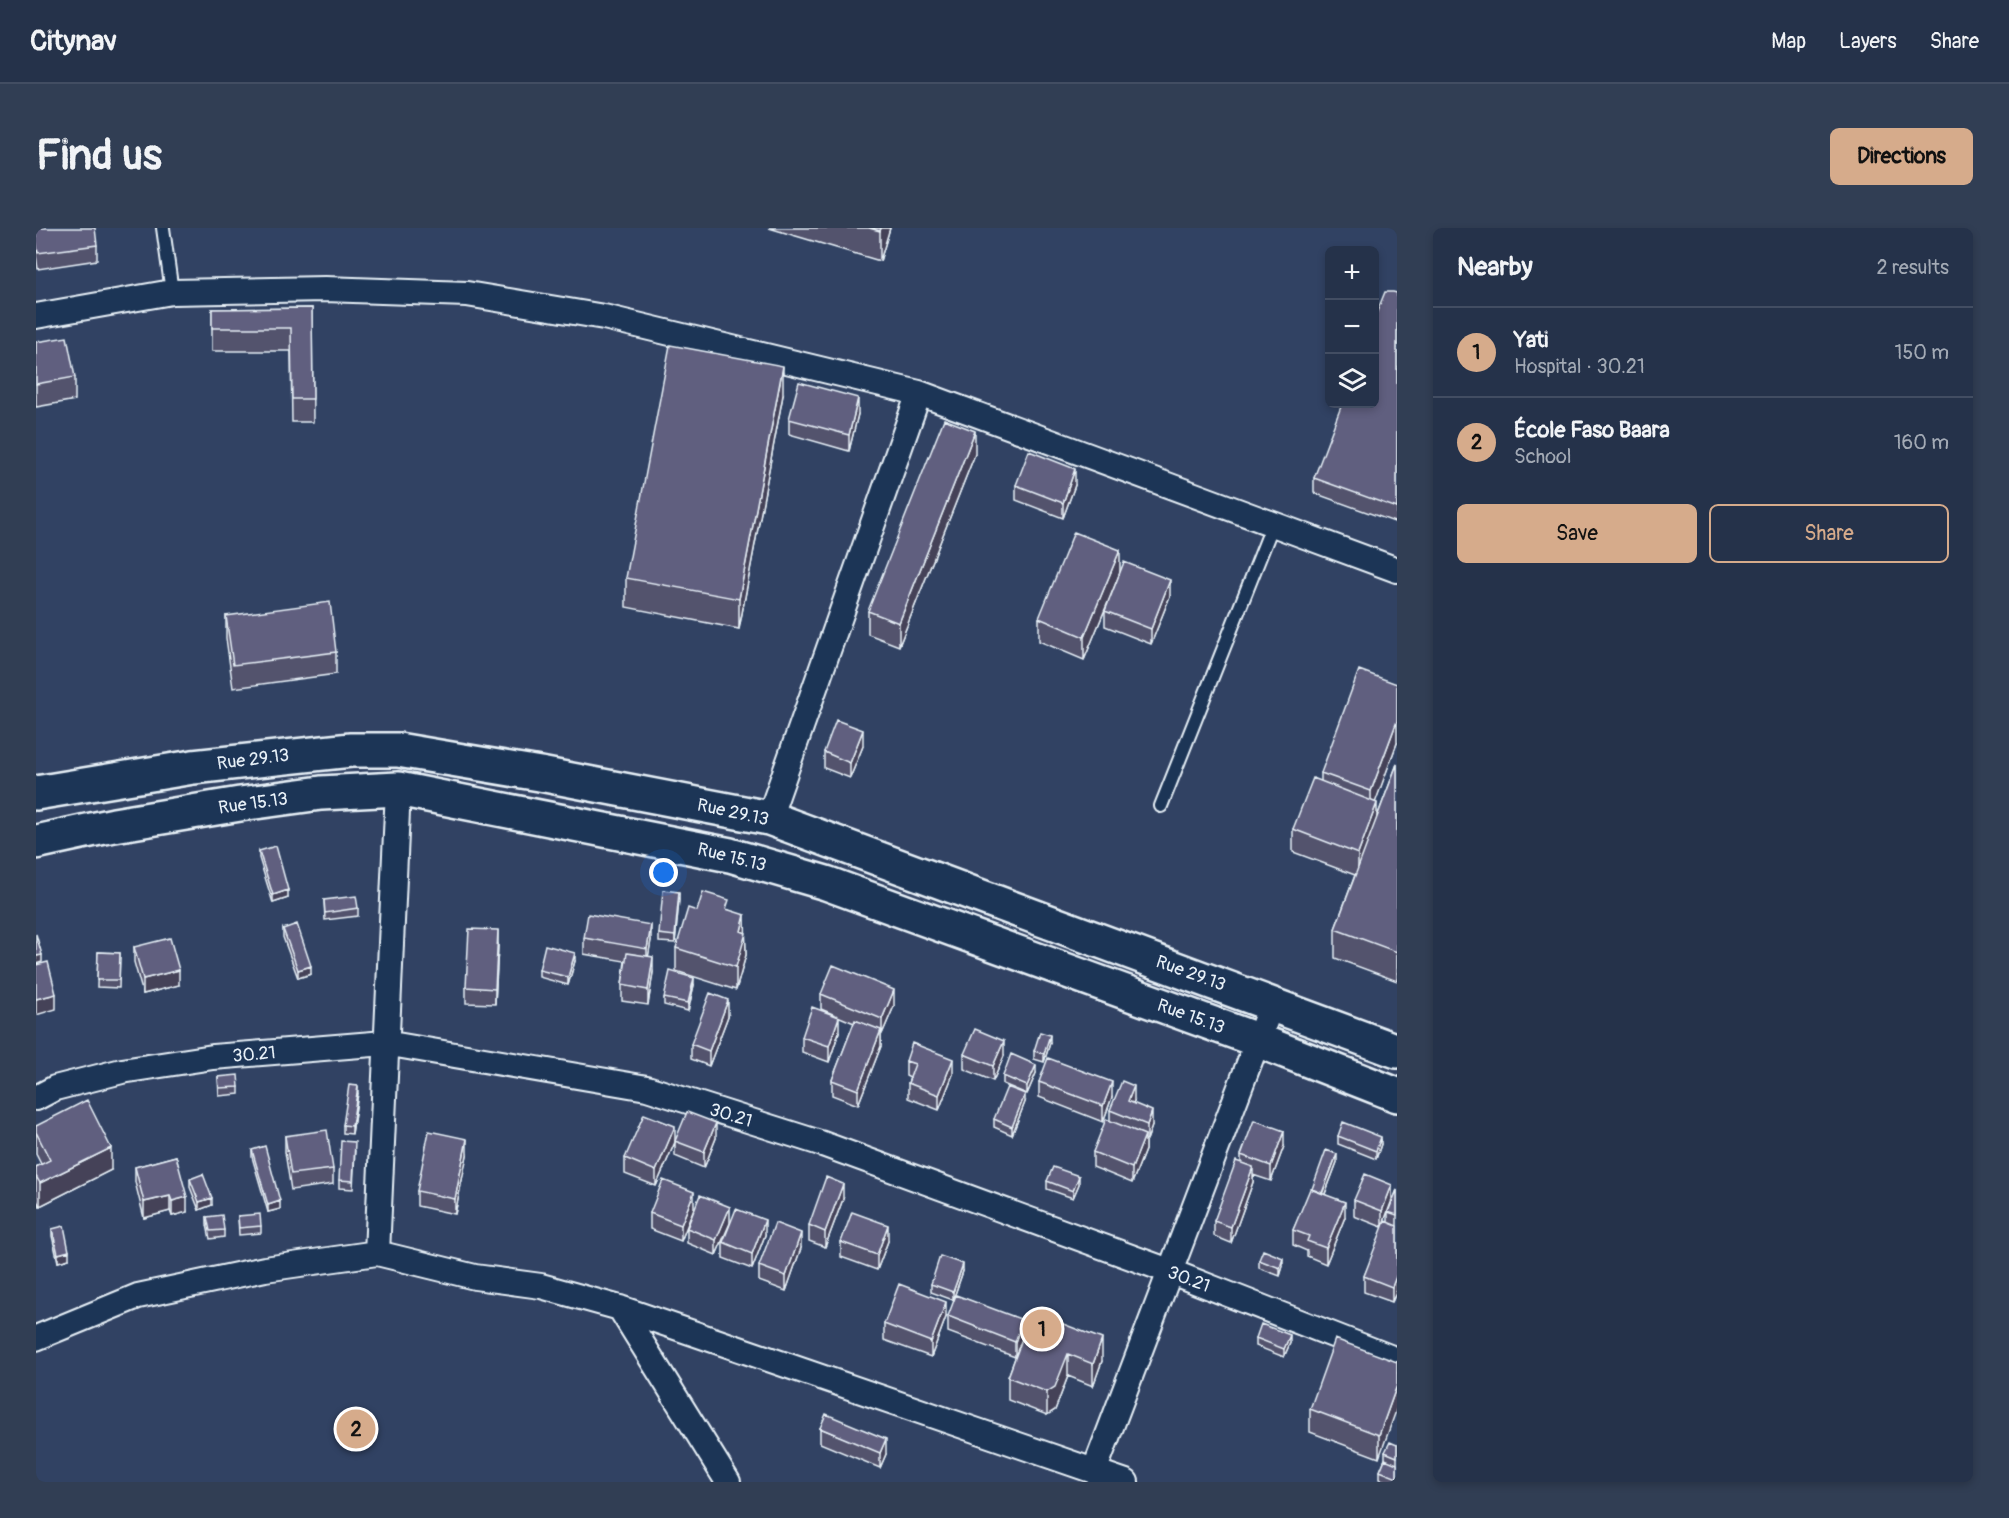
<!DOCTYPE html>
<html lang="en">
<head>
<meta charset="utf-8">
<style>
  :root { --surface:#25324a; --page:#313e54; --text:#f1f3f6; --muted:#a3aab5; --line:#424d62; --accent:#d6ab8b }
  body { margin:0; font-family:Pangolin,sans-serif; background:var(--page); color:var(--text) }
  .controls { position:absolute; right:18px; top:18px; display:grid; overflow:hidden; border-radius:9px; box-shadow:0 3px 9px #0003 }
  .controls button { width:54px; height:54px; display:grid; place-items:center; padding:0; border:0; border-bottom:2px solid var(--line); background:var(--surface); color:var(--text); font:30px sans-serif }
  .you { position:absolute; left:628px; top:645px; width:21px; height:21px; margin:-15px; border:4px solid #fff; border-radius:50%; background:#1a73e8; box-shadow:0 0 0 9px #1a73e833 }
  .badge { display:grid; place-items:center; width:39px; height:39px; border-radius:50%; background:var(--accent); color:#111; font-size:20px; font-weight:700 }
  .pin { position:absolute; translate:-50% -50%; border:3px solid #fff; box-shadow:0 2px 6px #0006 }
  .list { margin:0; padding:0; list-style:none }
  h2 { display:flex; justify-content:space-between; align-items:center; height:78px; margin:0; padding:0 24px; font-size:26px }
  h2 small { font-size:20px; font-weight:400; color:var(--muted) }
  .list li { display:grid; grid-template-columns:39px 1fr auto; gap:18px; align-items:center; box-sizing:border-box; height:90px; padding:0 24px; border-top:2px solid var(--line) }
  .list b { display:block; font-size:22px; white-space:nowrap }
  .list p { margin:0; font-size:20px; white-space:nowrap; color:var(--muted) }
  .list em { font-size:20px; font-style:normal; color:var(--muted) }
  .actions { display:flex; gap:12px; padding:18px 24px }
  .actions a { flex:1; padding:14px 0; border:2px solid var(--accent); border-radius:9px; text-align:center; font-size:21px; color:var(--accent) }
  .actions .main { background:var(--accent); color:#111 }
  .icon { flex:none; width:33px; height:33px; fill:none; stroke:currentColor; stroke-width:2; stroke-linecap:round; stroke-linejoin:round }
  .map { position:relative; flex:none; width:1361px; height:1254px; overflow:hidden; border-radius:9px }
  header { display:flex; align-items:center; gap:36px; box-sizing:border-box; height:84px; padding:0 30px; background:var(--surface); border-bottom:2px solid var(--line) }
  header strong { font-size:28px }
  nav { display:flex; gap:33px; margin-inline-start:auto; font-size:21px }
  .intro { display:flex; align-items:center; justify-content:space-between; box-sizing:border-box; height:144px; padding:0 36px }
  h1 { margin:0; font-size:42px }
  .button { padding:15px 27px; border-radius:9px; background:var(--accent); color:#111; font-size:21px; font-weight:700 }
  main { display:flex; gap:36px; padding:0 36px }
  aside { flex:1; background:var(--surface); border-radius:9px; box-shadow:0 3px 9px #0003 }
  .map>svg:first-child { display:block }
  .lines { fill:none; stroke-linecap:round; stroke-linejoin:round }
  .lane-casing { stroke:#e8f1f8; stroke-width:16 }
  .street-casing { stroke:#e8f1f8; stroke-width:28 }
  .secondary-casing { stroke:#e8f1f8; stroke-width:38 }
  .lane { stroke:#1d3557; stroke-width:12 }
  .street { stroke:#1d3557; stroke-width:24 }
  .secondary { stroke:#1d3557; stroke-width:33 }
  .wall { fill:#53526d; stroke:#e8f1f8; stroke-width:1.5 }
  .shaded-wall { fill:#444259; stroke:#e8f1f8; stroke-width:1.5 }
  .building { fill:#615f7f; stroke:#e8f1f8; stroke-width:1.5 }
  .labels { text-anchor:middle; stroke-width:4.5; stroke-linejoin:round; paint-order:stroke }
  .street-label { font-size:18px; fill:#e8f1f8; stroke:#1d3557 }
</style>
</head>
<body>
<header>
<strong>Citynav</strong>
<nav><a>Map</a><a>Layers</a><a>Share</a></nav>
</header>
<div class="intro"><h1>Find us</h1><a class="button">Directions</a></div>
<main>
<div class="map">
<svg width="1361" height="1254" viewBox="0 0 1361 1254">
  <rect width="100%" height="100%" fill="#314263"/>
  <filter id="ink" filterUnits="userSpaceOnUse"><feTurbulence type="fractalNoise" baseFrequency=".0167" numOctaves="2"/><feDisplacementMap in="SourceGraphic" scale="12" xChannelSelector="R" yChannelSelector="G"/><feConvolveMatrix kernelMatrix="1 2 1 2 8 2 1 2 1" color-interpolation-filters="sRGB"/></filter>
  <g filter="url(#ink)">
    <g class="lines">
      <defs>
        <path id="lane" d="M127,0L136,64
          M1125,578L1237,296"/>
        <path id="street" d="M0,88L136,64L289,61L431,66L568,89L883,165L1361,342
          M733,590L883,165
          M0,870L19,860L86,843L177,829L349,815L611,860L784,915L1133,1043L1361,1132
          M341,1025L362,561
          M584,1080L692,1254
          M0,1110L102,1068L229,1041L341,1025L439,1049L505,1058L584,1080L1090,1254
          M1059,1241L1236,775"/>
        <path id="secondary" d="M0,565L157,539L315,522H362L504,546L733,590L1361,823
          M0,614L78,597L204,576L285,565L362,561L694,627L790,655L1221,812L1361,867"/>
      </defs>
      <use href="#lane" class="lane-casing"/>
      <use href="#street" class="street-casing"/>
      <use href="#secondary" class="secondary-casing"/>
      <use href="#lane" class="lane"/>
      <use href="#street" class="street"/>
      <use href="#secondary" class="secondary"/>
    </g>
    <path class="wall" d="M0,0L61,17V32L2,41L0,27Z
      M733,0H854L844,33Z
      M1361,65V295L1278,265V250Z
      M276,80L277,194H256L255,123H176V81Z
      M0,114L39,149V172L0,179Z
      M747,167L703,401L590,379V350Z
      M822,186L813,223L753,206V191Z
      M939,226L863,418L832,406V383Z
      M980,257H1039L1027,290L980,272Z
      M1084,345L1048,432L1003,413V390Z
      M1134,368L1115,416L1069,398V383Z
      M190,388L300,424V446L197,460L190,410Z
      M1361,515L1339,574L1341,589L1361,536V753L1299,730V701L1319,647L1257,624V601L1285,554V545Z
      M827,518L814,550L788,540V524Z
      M223,623L252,670L237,675L223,630Z
      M643,671L639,715L623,714V706Z
      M288,672L322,680V688L289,692Z
      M693,682L709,705L710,727L700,762L640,743V720L661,683Z
      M247,701L275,746L262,750L247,709Z
      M548,710L615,712L612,728L617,744L612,777L586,773V757L589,733L548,726Z
      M462,717L459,776L430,775V759Z
      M98,719L143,757L107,766L98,734Z
      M62,724L84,725L83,760L61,759Z
      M539,733L532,757L503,749V742Z
      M658,757L652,783L628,777V770Z
      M785,766L858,778L846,806L845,805V818L822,877L796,867V852L818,795L785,781Z
      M692,788L673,838L655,831V816Z
      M803,804L793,834L766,824V809Z
      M1014,815L1008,834L998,831V823Z
      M928,826L968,828L957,853L928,841Z
      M870,833L917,846L903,882L872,870V855L874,850L870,848Z
      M1000,845L991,866L967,856V848Z
      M182,849L203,859V866L183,868Z
      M1003,854L1076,869L1067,894L1003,869Z
      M322,865L316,906L307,905V897Z
      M1098,873L1097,875L1116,898L1111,912H1109V922L1096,955L1057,939V924L1074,893V882Z
      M989,874L976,907L958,899V891Z
      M0,898L75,942L4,978L0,971V939L5,936L0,926Z
      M249,908L297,941V956L255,962L249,924Z
      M1302,908L1345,916L1340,931L1302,916Z
      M680,910L668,940L639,928V913Z
      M639,914L620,958L589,946V930Z
      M1248,918L1235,953L1217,947V954L1195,1015L1178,1008V993L1205,935V927Z
      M216,922L244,981L232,984L216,929Z
      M319,922L317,961L303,960V952Z
      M431,927L419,986L381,978V963Z
      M140,928L151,984L136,988L134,983L108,990L99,954V939Z
      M1301,934L1289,966L1309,989L1290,1036L1271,1028V1023L1257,1017V1002L1276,961Z
      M154,951L176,977L163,982L154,959Z
      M1011,953L1043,956L1037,970L1011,961Z
      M1361,962V1062L1356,1074L1328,1064V1048L1352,995V984Z
      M807,971L789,1019L773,1013V997Z
      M1318,972H1356L1346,999L1318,988Z
      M658,980L645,1013L614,1001V985Z
      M202,988L225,998V1005L203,1007Z
      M171,989L188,1002V1009L174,1011L171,997Z
      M694,995L680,1027L651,1015V1000Z
      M16,1001L33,1031L22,1034L16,1008Z
      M729,1007L716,1041L687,1030V1014Z
      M852,1013L841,1042L805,1029V1014Z
      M765,1020L750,1063L723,1053V1038Z
      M1223,1032L1247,1038L1244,1048L1223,1040Z
      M927,1043L917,1072L895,1064V1056Z
      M996,1084L1066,1133L1057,1158L1032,1148L1019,1182L1011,1187L972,1172V1149Z
      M912,1088L987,1092L979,1129L912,1104Z
      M910,1089L895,1129L848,1112V1096Z
      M1220,1110L1254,1115L1248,1129L1220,1118Z
      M1361,1134L1343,1230L1274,1204V1181Z
      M784,1200L850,1226L844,1240L784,1215Z
      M1361,1217V1254H1352L1344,1251V1243L1349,1231V1224Z"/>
    <path class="shaded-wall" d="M845,0H854L844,33V3Z
      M747,138V167L703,401V371Z
      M822,170V186L813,223V207Z
      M939,203V226L863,418V395Z
      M1039,241V257L1027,290V275Z
      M1084,322V345L1048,432V409Z
      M1134,352V368L1115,416V401Z
      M1361,493V515L1335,586V563Z
      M827,502V518L814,550V535Z
      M1341,575V598L1322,648V626Z
      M252,662V670L237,675V667Z
      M643,664V671L639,715V708Z
      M709,687L710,727L700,762V739L705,703Z
      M615,697V712L611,737V721Z
      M462,702V717L459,776V761Z
      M539,725V733L532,757V749Z
      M6,727V734L0,736V728Z
      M617,729V744L612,777V762Z
      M275,738V746L262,750V742Z
      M143,742V757L107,766V751Z
      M658,750V757L652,783V775Z
      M858,762V778L846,806V791Z
      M20,766V781L0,787V771Z
      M692,772V788L673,838V823Z
      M803,789V804L793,834V818Z
      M845,802V818L822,877V862Z
      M1014,807V815L1008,834V826Z
      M968,813V828L957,853V838Z
      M917,831V846L903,882V867Z
      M1000,837V845L991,866V858Z
      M1076,854V869L1067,894V878Z
      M322,858V865L316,906V898Z
      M1098,858V873L1092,889V873Z
      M989,866V874L976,907V899Z
      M1116,883V898L1111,912V897Z
      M680,895V910L668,940V924Z
      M639,898V914L620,958V943Z
      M1248,903V918L1235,953V938Z
      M1109,907V922L1096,955V940Z
      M1345,909V916L1340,931V923Z
      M431,911V927L419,986V971Z
      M75,920V942L4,978V955Z
      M1301,926V934L1285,976V969Z
      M1217,939V954L1195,1015V999Z
      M1043,948V956L1037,970V963Z
      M807,956V971L789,1019V1004Z
      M1356,957V972L1346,999V983Z
      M658,964V980L645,1013V997Z
      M134,968V983L108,990V974Z
      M151,969V984L136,988V973Z
      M176,970V977L163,982V974Z
      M244,973V981L232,984V977Z
      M1309,974V989L1290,1036V1020Z
      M694,979V995L680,1027V1012Z
      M729,992V1007L716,1041V1026Z
      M852,997V1013L841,1042V1027Z
      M765,1005V1020L750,1063V1048Z
      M33,1023V1031L22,1034V1026Z
      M1247,1030V1038L1244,1048V1040Z
      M927,1036V1043L917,1072V1064Z
      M1361,1046V1062L1356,1074V1059Z
      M910,1074V1089L895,1129V1114Z
      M987,1092V1108L979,1129V1114Z
      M1254,1107V1115L1248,1129V1121Z
      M1066,1111V1133L1057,1158V1136Z
      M1032,1126V1148L1019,1182L1011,1187V1164Z
      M1361,1157V1180L1343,1230V1207Z
      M850,1211V1226L844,1240V1225Z"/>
    <path class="building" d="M0,0H59L61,17L2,25L0,12Z
      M833,0H845L844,3Z
      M1349,64H1357L1361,65V280L1278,250L1306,176H1338V91Z
      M276,80L277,171H256L255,100H176V81Z
      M31,109L39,149L0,156V114Z
      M634,117L747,138L703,371L590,350Z
      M763,154L822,170L813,207L753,191Z
      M908,191L939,203L863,395L832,383Z
      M993,223L1039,241L1027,275L980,257Z
      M1038,304L1084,322L1048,409L1003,390Z
      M1088,334L1134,352L1115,401L1069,383Z
      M294,374L300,424L197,437L190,388Z
      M1323,442L1361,456V493L1335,563L1285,545Z
      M800,492L827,502L814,535L788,524Z
      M1361,536V724L1299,701Z
      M1277,550L1341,575L1322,626L1257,601Z
      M240,618L252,662L237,667L223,623Z
      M627,662L643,664L639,708L623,706Z
      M667,664L693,672L690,681L709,687L705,703L710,705L700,739L640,720L652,680L661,683Z
      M320,668L322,680L289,685L288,672Z
      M552,686L615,697L611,721L548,710Z
      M261,696L275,738L262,742L247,701Z
      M433,701L462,702L459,761L430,759Z
      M0,706L6,727L0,728Z
      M134,710L143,742L107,751L98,719Z
      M509,717L539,725L532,749L503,742Z
      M62,724L84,725L83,752H61Z
      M591,725L617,729L612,762L586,757Z
      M12,734L20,766L0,771V737Z
      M797,737L858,762L846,791L785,766Z
      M634,743L658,750L652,775L628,770Z
      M674,765L692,772L673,823L655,816Z
      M776,779L803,789L793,818L766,809Z
      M819,792L845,802L822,862L796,852Z
      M939,801L968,813L957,838L928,826Z
      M1004,804L1014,807L1008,826L998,823Z
      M876,815L917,831L903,867L872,855L879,836L870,833Z
      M975,826L1000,837L991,858L967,848Z
      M1012,830L1076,854L1067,878L1003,854Z
      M202,847L203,859L183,860L182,849Z
      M1086,853L1098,858L1092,873L1116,883L1111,897L1074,882Z
      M313,857L322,858L316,898L307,897Z
      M971,859L989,866L976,899L958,891Z
      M51,872L75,920L4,955L0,948V939L14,932L0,904V898Z
      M651,884L680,895L668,924L639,913Z
      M608,886L639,898L620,943L589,930Z
      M1070,891L1109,907L1096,940L1057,924Z
      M1218,892L1248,903L1235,938L1205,927Z
      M1307,894L1345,909L1340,923L1302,908Z
      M291,902L297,941L255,946L249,908Z
      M393,903L431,911L419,971L381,963Z
      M305,913L319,914L317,953L303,952Z
      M229,918L244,973L232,977L216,922Z
      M1290,922L1301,926L1286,965L1276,961Z
      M140,928L151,969L136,973L134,968L108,974L99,939Z
      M1200,933L1217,939L1195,999L1178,993Z
      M1017,939L1043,948L1037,963L1011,953Z
      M167,946L176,970L163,974L154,951Z
      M1329,946L1356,957L1346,983L1318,972Z
      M790,949L807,956L789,1004L773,997Z
      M627,952L658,964L645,997L614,985Z
      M1274,961L1309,974L1290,1020L1271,1013L1273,1008L1257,1002Z
      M1361,962V987L1352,984Z
      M664,967L694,979L680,1012L651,1000Z
      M700,981L729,992L716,1026L687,1014Z
      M816,984L852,997L841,1027L805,1014Z
      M224,986L225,998L203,1000L202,988Z
      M186,987L188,1002L174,1003L171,989Z
      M1349,993L1361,998V1046L1356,1059L1328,1048Z
      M739,995L765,1005L750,1048L723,1038Z
      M28,998L33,1023L22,1026L16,1001Z
      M1227,1022L1247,1030L1244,1040L1223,1032Z
      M904,1028L927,1036L917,1064L895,1056Z
      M863,1056L910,1074L895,1114L848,1096Z
      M920,1067L987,1092L979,1114L912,1088Z
      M996,1084L1066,1111L1057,1136L1032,1126L1019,1159L1011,1164L972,1149Z
      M1225,1096L1254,1107L1248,1121L1220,1110Z
      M1299,1111L1361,1134V1157L1343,1207L1274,1181Z
      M790,1186L850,1211L844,1225L784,1200Z
      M1354,1214L1361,1217V1229L1349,1224Z
      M1349,1231L1361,1236V1250L1344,1243Z"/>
  </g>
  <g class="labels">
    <g class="street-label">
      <text transform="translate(217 531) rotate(-7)" y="6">Rue 29.13</text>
      <text transform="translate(217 575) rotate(-8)" y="6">Rue 15.13</text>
      <text transform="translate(697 584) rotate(12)" y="6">Rue 29.13</text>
      <text transform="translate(696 629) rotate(14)" y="6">Rue 15.13</text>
      <text transform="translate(1155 745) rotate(20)" y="6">Rue 29.13</text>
      <text transform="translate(1155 788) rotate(20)" y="6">Rue 15.13</text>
      <text transform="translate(218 826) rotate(-5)" y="6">30.21</text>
      <text transform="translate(695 887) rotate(17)" y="6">30.21</text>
      <text transform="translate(1153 1051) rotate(21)" y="6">30.21</text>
    </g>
  </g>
</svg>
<div class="controls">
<button>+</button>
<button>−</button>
<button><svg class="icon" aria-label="layers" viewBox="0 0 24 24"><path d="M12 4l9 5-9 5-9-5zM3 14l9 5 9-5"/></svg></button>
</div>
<div class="you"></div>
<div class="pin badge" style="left:1006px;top:1101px">1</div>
<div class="pin badge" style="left:320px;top:1201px">2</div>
</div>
<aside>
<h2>Nearby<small>2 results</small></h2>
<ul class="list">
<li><span class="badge">1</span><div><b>Yati</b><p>Hospital · 30.21</p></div><em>150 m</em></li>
<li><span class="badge">2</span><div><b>École Faso Baara</b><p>School</p></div><em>160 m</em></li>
</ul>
<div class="actions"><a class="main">Save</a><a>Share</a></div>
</aside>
</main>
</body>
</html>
